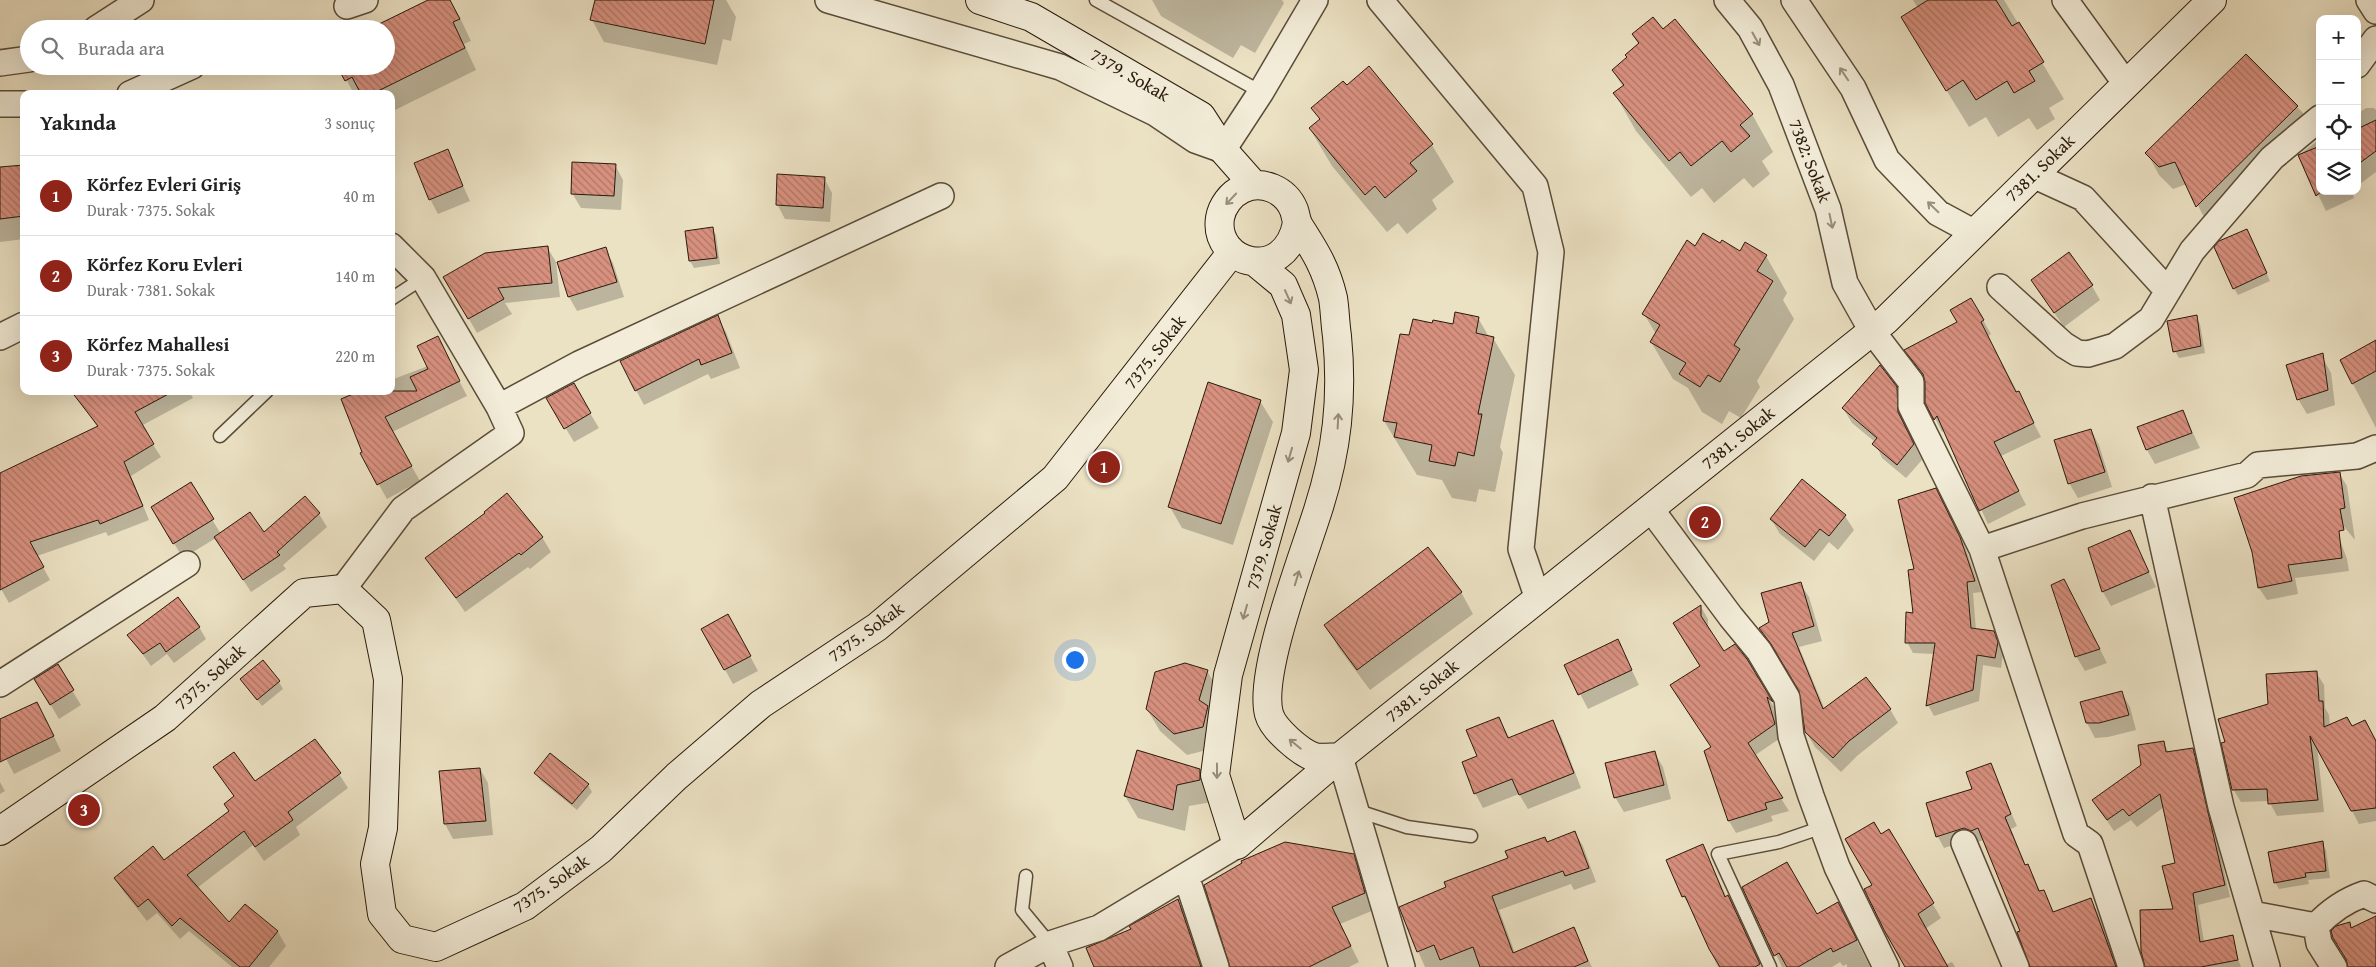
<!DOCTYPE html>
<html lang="tr">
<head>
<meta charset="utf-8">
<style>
  :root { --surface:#fff; --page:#f2f2f2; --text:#222; --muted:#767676; --line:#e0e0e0; --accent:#8f2418 }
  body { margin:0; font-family:"Gentium Book Plus",serif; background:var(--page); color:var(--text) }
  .controls { position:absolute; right:15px; top:15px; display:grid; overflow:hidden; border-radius:10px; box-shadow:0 5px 20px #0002 }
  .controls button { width:45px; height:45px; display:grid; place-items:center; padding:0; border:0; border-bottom:1px solid var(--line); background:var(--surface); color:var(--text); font:25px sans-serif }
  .you { position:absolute; left:1074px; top:659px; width:18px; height:18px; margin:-12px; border:4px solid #fff; border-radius:50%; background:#1a73e8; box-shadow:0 0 0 8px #1a73e833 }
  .badge { display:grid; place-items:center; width:32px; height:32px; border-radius:50%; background:var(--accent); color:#fff; font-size:16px; font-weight:700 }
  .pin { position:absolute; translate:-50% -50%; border:2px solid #fff; box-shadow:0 1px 5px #0006 }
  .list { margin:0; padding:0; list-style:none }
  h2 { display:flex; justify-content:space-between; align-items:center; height:65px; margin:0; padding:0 20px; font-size:21px }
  h2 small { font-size:16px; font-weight:400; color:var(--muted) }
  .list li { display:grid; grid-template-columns:32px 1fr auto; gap:15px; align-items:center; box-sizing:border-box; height:80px; padding:0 20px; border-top:1px solid var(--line) }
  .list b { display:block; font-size:19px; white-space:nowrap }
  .list p { margin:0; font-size:16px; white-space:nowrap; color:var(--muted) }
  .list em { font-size:16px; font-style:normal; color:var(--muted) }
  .icon { flex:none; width:28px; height:28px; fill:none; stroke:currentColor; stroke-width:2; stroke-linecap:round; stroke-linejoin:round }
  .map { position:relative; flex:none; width:2376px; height:967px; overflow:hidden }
  .search { position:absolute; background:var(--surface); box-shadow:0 5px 20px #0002; left:20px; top:20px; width:375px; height:55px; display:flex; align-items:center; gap:12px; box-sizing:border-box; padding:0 18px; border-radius:28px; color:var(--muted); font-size:19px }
  .panel { position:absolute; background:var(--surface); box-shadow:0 5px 20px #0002; left:20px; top:90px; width:375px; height:305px; border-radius:10px }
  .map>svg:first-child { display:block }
  .shadow { fill:#0003 }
  .building { fill:url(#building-back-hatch); stroke:#2a1a0b }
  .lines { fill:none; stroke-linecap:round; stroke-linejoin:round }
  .lane-casing { stroke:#5a4c39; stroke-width:15 }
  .street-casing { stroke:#5a4c39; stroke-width:28 }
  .secondary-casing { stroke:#2a1a0b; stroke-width:30 }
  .lane { stroke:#f2ecd8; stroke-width:12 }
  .street { stroke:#f2ecd8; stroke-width:25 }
  .secondary { stroke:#f2ecd8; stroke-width:28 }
  .oneway { stroke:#988e7c }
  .labels { text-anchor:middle; stroke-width:4.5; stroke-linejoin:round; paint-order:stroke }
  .street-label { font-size:18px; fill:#2a1a0b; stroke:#f2ecd8 }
</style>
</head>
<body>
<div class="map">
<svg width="2376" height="967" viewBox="0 0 2376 967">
  <defs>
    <pattern id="building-back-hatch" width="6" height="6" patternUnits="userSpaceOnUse" patternTransform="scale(1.25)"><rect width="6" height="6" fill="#d8907f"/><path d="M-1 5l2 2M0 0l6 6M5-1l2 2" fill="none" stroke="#af7566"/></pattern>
  </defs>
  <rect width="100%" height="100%" fill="#ebe1c3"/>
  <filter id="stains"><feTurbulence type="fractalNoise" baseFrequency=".004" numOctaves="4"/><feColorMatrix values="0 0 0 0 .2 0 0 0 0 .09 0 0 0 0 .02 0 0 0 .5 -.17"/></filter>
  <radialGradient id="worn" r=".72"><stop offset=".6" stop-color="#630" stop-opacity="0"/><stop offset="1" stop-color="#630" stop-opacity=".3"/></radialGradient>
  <path class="shadow" d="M439,0H449L460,18L471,41L464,44L476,70L391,112V94H354L339,66H386Z
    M595,0H726L736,17L731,41L723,39L717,65L604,42L592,20Z
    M1152,0H1282L1284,3L1255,53L1241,45L1233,58L1161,16Z
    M1913,0H2004L2064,99L2049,108L2055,119L2037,130L2029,118L1998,137L1986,117L1969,127L1902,18L1918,8Z
    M1633,35L1752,114L1773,152L1762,161L1770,174L1753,188L1744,178L1714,203L1702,188L1691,197L1636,131L1615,94L1623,87L1613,71L1639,45Z
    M2246,55L2303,113L2316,135L2209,227L2187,184L2173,189L2159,175L2147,153Z
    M1313,108L1432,145L1454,182L1432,200L1437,209L1407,234L1398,223L1387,232L1332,166L1310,129L1320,121Z
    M2366,108H2374L2376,110V172L2357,186V114Z
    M2320,139V191H2352L2354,198L2326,211L2299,155Z
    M447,151L470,201L438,214L430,199Z
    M615,165L623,180L621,210L581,208L572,193Z
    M24,166V239L0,242V169Z
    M824,178L832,193L830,222L785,219L777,204Z
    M712,228L716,235L720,264L694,268L690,261L686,232Z
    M2251,237L2270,281L2238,295L2234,288Z
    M1721,244L1740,253L1766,256L1787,293L1783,300L1794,319L1757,381L1760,387L1741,418L1729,411L1722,424L1702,412L1688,388L1673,379L1651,342L1656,334L1644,314L1696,248Z
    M547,247L556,262L560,297L505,303L512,314L477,333L445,277Z
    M605,249L613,263L624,297L577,311L569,297Z
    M2032,280L2092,286L2100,300L2064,327Z
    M1971,299L1991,334L1988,336L2041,437L2001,456L2026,505L1988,524L1944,430L1942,432L1927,402L1926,379L1906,350L1958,323Z
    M717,317L726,332L740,368L711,379L708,374L644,405L621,362Z
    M2196,317L2200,324L2205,353L2179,358L2175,351Z
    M1478,318L1489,337L1493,338L1515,375L1500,447L1503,453L1495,492L1479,489L1476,502L1452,498L1442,480L1417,475L1384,421L1410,337L1433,325H1454Z
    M437,337L467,396L392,432L420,481L387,499L361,453L391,391V380L428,366Z
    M2376,341V428L2341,361Z
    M2323,358L2331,373L2335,405L2307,414L2298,399Z
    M573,385L599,428L574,442L548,399Z
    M1896,388L1904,403L1906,428L1922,460L1906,478L1882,458L1875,442L1852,423L1843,408Z
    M189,391L193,398L141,426L161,457L131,476L149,520L108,536L106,532L37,556L50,580L9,603L0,587V474L98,428L73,392Z
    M1260,401L1273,422L1233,545L1182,528L1170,507Z
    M2183,412L2200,448L2155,464L2147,450Z
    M2091,430L2099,445L2112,487L2078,498L2069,483Z
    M2339,473L2347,486L2355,540L2328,507L2347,559L2349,571L2295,578L2298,594L2267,600L2259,588L2253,552Z
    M190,484L221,534H263L305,498L319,514L327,527L283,565L286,569L251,592L216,538L183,558L161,522Z
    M1941,500L1966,549L1981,592L1973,593L1976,630L1993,632L2003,654L2001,668L1983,665L1979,701L1934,716L1928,705L1935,654L1913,653L1907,642L1914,614L1915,570Z
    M1845,516L1854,530L1838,550L1829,542L1814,561L1780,534L1771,519Z
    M2130,532L2156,587L2111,606L2103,592L2090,549Z
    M542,537L551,552L530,569L528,567L465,612L427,558Z
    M1800,583L1809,597L1822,641L1799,647L1825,710L1890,709L1898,723L1857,756L1841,772L1815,747L1806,732L1801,691L1761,629L1770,622Z
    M1461,592L1473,614L1370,690L1338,647L1326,625Z
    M2072,595L2107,663L2085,671L2076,656Z
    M1701,607L1708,619V629L1724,653L1746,660L1775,709L1773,707L1782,737L1754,756L1789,811L1771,816L1773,821L1736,833L1729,821L1706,751L1712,748L1701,666Z
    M199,627L206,639L174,663L167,654L151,666L129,635Z
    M702,629L736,630L758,671L733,684Z
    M1625,656L1639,685L1588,709L1565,665Z
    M57,666L81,705L59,719L36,680Z
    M1207,671L1220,693L1215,748L1187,755L1160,731L1147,709Z
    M2316,672L2324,685L2325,708L2329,715L2330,726L2352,727L2376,742V821L2359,824L2317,745L2324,812L2277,816L2269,801L2241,802L2233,789L2270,705Z
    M242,679L279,682L283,689L262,706Z
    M2121,692L2130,707L2136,730L2108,737L2095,738L2087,723Z
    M45,718L61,751L14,774L0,747V721Z
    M1499,718L1510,739L1552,722L1561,736L1581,788L1528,809L1519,794L1483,808L1475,793L1479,757Z
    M2163,742L2169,753L2192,749L2199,761L2230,897L2198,905L2204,942L2234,949L2241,967H2146L2175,911L2177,864L2164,807L2137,827L2131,820L2114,831L2093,800L2143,765Z
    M1654,752L1663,767L1671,799L1624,812L1615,797Z
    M550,754L588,785L592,792L577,810L540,780L536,773Z
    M1990,765L2017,826L2011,829L2026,866L2034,877L2040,892L2043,891L2054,913L2091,900L2097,911L2118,967H2053L2052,964L2034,967L2019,933L2022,932L1984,840L1978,842L1971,839L1944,848L1938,837L1970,827L1969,825L1938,835V837L1927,804L1974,789L1968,773Z
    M215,768L255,783L339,774L348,788L296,827L300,835L264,861L253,845L197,888L230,924L245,906L278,932L286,946L269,967H232L189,931L180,939L157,913L147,921L124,892L115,878L164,862L230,812L235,798Z
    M480,769L488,783L493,835L453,839L445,824L440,772Z
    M1199,770L1212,792V802L1189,806L1185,831L1138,818L1125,796Z
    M0,782L5,791L0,794Z
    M1889,831L1941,918L1925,929L1945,965L1952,962L1955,967H1914L1880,835Z
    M1575,833L1583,846L1596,882L1574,890L1571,884L1499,910L1515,953L1573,929L1592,967H1425L1405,922L1547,843Z
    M2322,843L2326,850L2330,878L2308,880L2309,884L2279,889L2275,882Z
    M1703,846L1727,898L1735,910L1761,967H1718L1692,909L1683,896Z
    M1353,855L1362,872L1374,910L1340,924L1359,962L1349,967H1231Z
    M1744,888L1816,915L1846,919L1870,967H1847V964L1843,966L1840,962L1832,967H1782Z
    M1178,901L1187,916L1204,967H1095L1132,930Z"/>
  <path class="building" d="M428,0H450L460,19L453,22L465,48L372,94H361L352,77L345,81L337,66H386V29H363L372,24L373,27Z
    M595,0H714L705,44L590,20Z
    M1928,0H1996L2012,26L2019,22L2044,62L2029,71L2035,81L2014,93L2007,81L1976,100L1963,80L1946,91L1901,17Z
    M1653,17L1663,29L1675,19L1753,114L1740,125L1750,136L1731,152L1722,141L1691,166L1680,152L1669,161L1613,93L1624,85L1612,70L1627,57L1625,55L1639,43L1632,34Z
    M2246,54L2298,106L2196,207L2175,162L2159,167L2145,153Z
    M1369,66L1433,144L1410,163L1417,171L1385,198L1375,186L1365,195L1309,128L1320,119L1311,108L1343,81L1347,85Z
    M2376,120V151L2357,165V129Z
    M2320,146V191H2322L2316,196L2298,155Z
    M448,149L463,186L429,200L414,163Z
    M572,162L616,164L614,196L571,194Z
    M24,165V216L0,219V167Z
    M777,174L825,177L823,208L776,205Z
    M713,227L717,258L689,261L685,231Z
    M2247,229L2267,273L2233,289L2214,247L2219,241Z
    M1703,233L1720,243L1722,240L1740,251L1745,242L1767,255L1757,271L1773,281L1734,345L1740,349L1720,382L1708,375L1700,387L1679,374L1686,363L1650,342L1660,325L1642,314L1687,240L1695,246Z
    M548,246L552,283L498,288L504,299L468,319L443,277L485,253Z
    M606,247L617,282L568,297L557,262Z
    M2069,252L2093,285L2054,313L2031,280Z
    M1971,298L1984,320L1981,322L2016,392L2019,391L2034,423L1994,442L2019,491L1979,511L1937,416L1934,420L1925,403V382L1923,374L1904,350L1957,322L1950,310Z
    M1455,312L1479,317L1476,333L1494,337L1478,414H1482L1474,456L1458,452L1455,466L1429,461L1432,445L1394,437L1397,423L1383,421L1400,334L1409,335L1413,319L1432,323L1433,320L1453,324Z
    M718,315L732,353L701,365L699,359L635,391L620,361Z
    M2197,315L2201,346L2173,352L2167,321Z
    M438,336L460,381L385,417L412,466L377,485L360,453L362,452L341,399L360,391H417L410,377L428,369L417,346Z
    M2376,340V371L2352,384L2340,360Z
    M2323,353L2328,390L2297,400L2286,365Z
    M1880,365L1897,387L1898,412L1914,444L1897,465L1872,444L1877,438L1842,408Z
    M1208,382L1261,400L1221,524L1168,507Z
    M574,383L591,413L564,429L546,398Z
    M71,391H174L135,412L154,444L124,462L143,506L100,524L98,520L30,542L44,567L0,590V473L98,426Z
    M2183,410L2192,433L2146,450L2137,427Z
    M2091,429L2105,472L2068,484L2054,440Z
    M2340,472L2345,508L2340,509L2344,530L2339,531L2342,558L2288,565L2292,581L2258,588L2252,552L2234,498L2301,476Z
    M1802,479L1846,515L1829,536L1820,529L1805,547L1770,519Z
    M191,482L214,519L173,544L151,507Z
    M1936,488L1960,537L1975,581L1967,582L1971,628L1994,631L1998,642L1995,658L1977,655L1973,690L1926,706L1935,643H1905L1906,612L1913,613L1908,570L1914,569L1898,500Z
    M507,493L543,537L521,555L519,553L456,598L425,558L485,513L484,512Z
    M305,496L320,513L277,552L280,555L243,580L214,537L250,512L264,532Z
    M2130,530L2149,572L2102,592L2088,548Z
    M1428,547L1462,592L1357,670L1324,625Z
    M2064,579L2100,649L2075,657L2051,585Z
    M1801,582L1814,626L1792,633L1823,709L1866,677L1891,709L1849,741L1833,758L1805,732L1799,691L1771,644L1759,628L1769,622L1761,593Z
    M178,597L200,627L166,652L160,643L143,654L127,635Z
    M1701,605V616L1724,651L1735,644L1747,659L1773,702L1767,697L1775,724L1748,743L1783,798L1765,803L1767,809L1728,821L1704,751L1711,747L1670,685L1700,666L1673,623Z
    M728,614L751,656L724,670L701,629Z
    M1618,639L1632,670L1578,695L1564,665Z
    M263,660L280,681L257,700L240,679Z
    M1185,663L1208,670L1199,700L1208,706L1203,727L1174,734L1146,709L1155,672Z
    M58,664L74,690L50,705L34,679Z
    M2317,671L2319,701H2323L2324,727L2347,717L2352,726L2365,720L2376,741V808L2351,811L2310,736L2318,800L2268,804L2267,789L2232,790L2221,743L2225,742L2218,719L2268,704L2266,674Z
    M2122,691L2129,715L2099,723H2086L2080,702Z
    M37,702L54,736L0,762V719Z
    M1499,717L1508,738L1553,720L1574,773L1519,795L1512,779L1474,794L1462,762L1477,756L1466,730Z
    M315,739L341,773L288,812L293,820L255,847L244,831L187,875L229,922L245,904L278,931L249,967H240L180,918L172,926L148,899L138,907L114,878L153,846L164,860L229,811L224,804L234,796L213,767L234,752L255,781Z
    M2164,741L2166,752L2193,748L2225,885L2193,893L2200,942L2233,935L2238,960L2201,967H2145L2141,951L2140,910L2173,909L2162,866L2175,863L2160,794L2129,816L2123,809L2107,820L2092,800L2141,765L2138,745Z
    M1137,750L1200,769V780L1177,785L1173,810L1124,796Z
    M1655,751L1664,785L1614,798L1605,763Z
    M550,753L589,784L572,804L534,773Z
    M1991,763L2011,814L2005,817L2025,865L2028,864L2039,891L2044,890L2053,912L2091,898L2116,967H2030L2017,932L2020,931L1978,828L1971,831L1964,828L1936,837L1926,803L1972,789L1966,772Z
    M480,768L486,821L444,824L439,771Z
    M1874,822L1881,834L1889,829L1934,903L1918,914L1948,967H1905L1884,930L1864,889L1872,885L1845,839Z
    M1575,831L1589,868L1565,876L1563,871L1492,896L1513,953L1574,927L1588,961L1574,967H1480L1473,947L1440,960L1434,945L1417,952L1399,907L1446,887L1444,882L1508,858L1505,851L1545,837L1547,842Z
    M2323,841L2326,871L2305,873L2306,877L2274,883L2268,852Z
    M1285,842L1354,854L1365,893L1332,907L1351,946L1309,967H1230L1204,885L1242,863L1241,861Z
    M1703,844L1725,897L1728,895L1760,964L1755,967H1720L1709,949L1685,896L1682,897L1666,860Z
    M1787,862L1817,914L1838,902L1857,940L1833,952L1831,948L1798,967H1787L1779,953L1774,956L1742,887Z
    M1178,899L1201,967H1094L1086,948L1131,929L1129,926Z
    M2376,916V967H2348L2346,959L2333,938L2331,931L2336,926L2350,922L2351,928Z"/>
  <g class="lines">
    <defs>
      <path id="lane" d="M1096,0L1261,92
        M391,299L423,278
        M220,436L267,391
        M1355,810L1407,827L1471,836
        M1026,876L1022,910L1050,944
        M1770,967L1718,854L1779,842L1823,827"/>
      <path id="street" d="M828,0L1060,67L1155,113L1195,140L1223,150L1261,92L1315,0
        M1380,0L1535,186L1551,252L1521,549L1538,599
        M1727,0L1750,28L1781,85L1828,209L1845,283L1872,331L1911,382V406L1982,549L2076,834L2090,844L2131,967
        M1794,0L1853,88L1887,160L1938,213L1975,233
        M2065,0L2126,84
        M2369,0L2376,11
        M347,6L365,0
        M96,29L141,0
        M0,63L29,59
        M2357,65L2376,39
        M130,94L192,66
        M0,104H24
        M2033,175L2083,198L2167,290
        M2000,287L2064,345L2077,353L2088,354L2115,346L2151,319L2192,251L2272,158L2320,118
        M0,337L24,325
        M499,407L579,364L941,196
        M2152,497L2221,807L2267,967
        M1650,508L1731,617L1759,651L1787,698L1791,736L1811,796L1837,867L1886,967
        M1982,549L2082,516L2247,475L2258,465L2357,456L2376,448
        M343,589L403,509L511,433L499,407L423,278L391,246
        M0,684L187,564
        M1340,757L1402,967
        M1964,843L2016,967
        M1186,876L1216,967
        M2252,914L2316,926
        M1050,944L1060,967
        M1008,967L1050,944L1099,928L1237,845
        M2334,967L2319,943L2316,926C2330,911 2344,901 2364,894L2376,900"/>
      <path id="secondary" d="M980,0L1031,17L1201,116L1223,150L1254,185
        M1297,223C1285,285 1213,264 1220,218C1222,206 1231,194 1242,189C1262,179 1286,190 1294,210C1296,216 1296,221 1299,226C1315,251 1326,268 1333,298C1335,310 1335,323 1337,336C1343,398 1337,451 1318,510C1304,555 1258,673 1269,714C1273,729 1300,752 1314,757C1321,759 1332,757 1340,757
        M1255,262L1283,285L1296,315L1304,370L1296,433L1228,675L1215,775L1237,845L1340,757L1886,320L2212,0
        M0,831L165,718L304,593L343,589L376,620L388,679L383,828L375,864L382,914L402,939L436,947L525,906L601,849L677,776L761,704L877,627L1055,478L1232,252"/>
    </defs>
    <use href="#lane" class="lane-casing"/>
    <use href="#street" class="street-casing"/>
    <use href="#secondary" class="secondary-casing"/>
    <use href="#lane" class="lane"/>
    <use href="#street" class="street"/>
    <use href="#secondary" class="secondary"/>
  </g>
  <defs><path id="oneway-shaft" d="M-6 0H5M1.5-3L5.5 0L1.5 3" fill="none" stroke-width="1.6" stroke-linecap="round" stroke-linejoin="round" transform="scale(1.25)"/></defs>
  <g class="oneway">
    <use href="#oneway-shaft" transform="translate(1756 39) rotate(61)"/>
    <use href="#oneway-shaft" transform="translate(1844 74) rotate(-124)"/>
    <use href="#oneway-shaft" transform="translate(1231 199) rotate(133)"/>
    <use href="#oneway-shaft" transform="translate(1933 207) rotate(-136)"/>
    <use href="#oneway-shaft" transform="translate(1831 221) rotate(78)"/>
    <use href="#oneway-shaft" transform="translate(1288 297) rotate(66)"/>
    <use href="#oneway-shaft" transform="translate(1338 421) rotate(-87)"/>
    <use href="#oneway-shaft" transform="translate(1290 455) rotate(106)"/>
    <use href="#oneway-shaft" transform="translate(1297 578) rotate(-73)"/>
    <use href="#oneway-shaft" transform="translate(1245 612) rotate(106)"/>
    <use href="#oneway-shaft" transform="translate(1295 744) rotate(-141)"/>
    <use href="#oneway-shaft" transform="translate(1217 771) rotate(90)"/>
  </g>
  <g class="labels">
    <g class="street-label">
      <text transform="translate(1130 75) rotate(30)" y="6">7379. Sokak</text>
      <text transform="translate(1810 161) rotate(69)" y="6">7382: Sokak</text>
      <text transform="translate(2040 168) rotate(-44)" y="6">7381. Sokak</text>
      <text transform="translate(1155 352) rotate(-52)" y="6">7375. Sokak</text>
      <text transform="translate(1738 438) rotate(-39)" y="6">7381. Sokak</text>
      <text transform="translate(1264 547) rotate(-74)" y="6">7379. Sokak</text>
      <text transform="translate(866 632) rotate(-36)" y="6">7375. Sokak</text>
      <text transform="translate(210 677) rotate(-42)" y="6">7375. Sokak</text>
      <text transform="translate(1422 691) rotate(-39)" y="6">7381. Sokak</text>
      <text transform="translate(551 884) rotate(-35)" y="6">7375. Sokak</text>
    </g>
  </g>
  <rect width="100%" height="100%" filter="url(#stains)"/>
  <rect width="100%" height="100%" fill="url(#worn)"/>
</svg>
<div class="controls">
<button>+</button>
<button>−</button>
<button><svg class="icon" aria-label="locate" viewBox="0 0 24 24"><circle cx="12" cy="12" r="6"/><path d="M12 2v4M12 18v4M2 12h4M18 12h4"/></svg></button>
<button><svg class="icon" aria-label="layers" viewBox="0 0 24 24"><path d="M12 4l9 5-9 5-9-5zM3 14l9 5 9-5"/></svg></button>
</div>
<div class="you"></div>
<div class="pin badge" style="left:1104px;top:467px">1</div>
<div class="pin badge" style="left:1705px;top:522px">2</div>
<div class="pin badge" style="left:84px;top:810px">3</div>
<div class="search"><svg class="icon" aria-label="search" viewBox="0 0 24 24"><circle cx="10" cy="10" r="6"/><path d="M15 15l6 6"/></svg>Burada ara</div>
<section class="panel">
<h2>Yakında<small>3 sonuç</small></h2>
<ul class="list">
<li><span class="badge">1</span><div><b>Körfez Evleri Giriş</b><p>Durak · 7375. Sokak</p></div><em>40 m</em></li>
<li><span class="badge">2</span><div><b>Körfez Koru Evleri</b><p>Durak · 7381. Sokak</p></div><em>140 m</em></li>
<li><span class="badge">3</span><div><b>Körfez Mahallesi</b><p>Durak · 7375. Sokak</p></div><em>220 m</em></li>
</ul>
</section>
</div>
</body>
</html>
